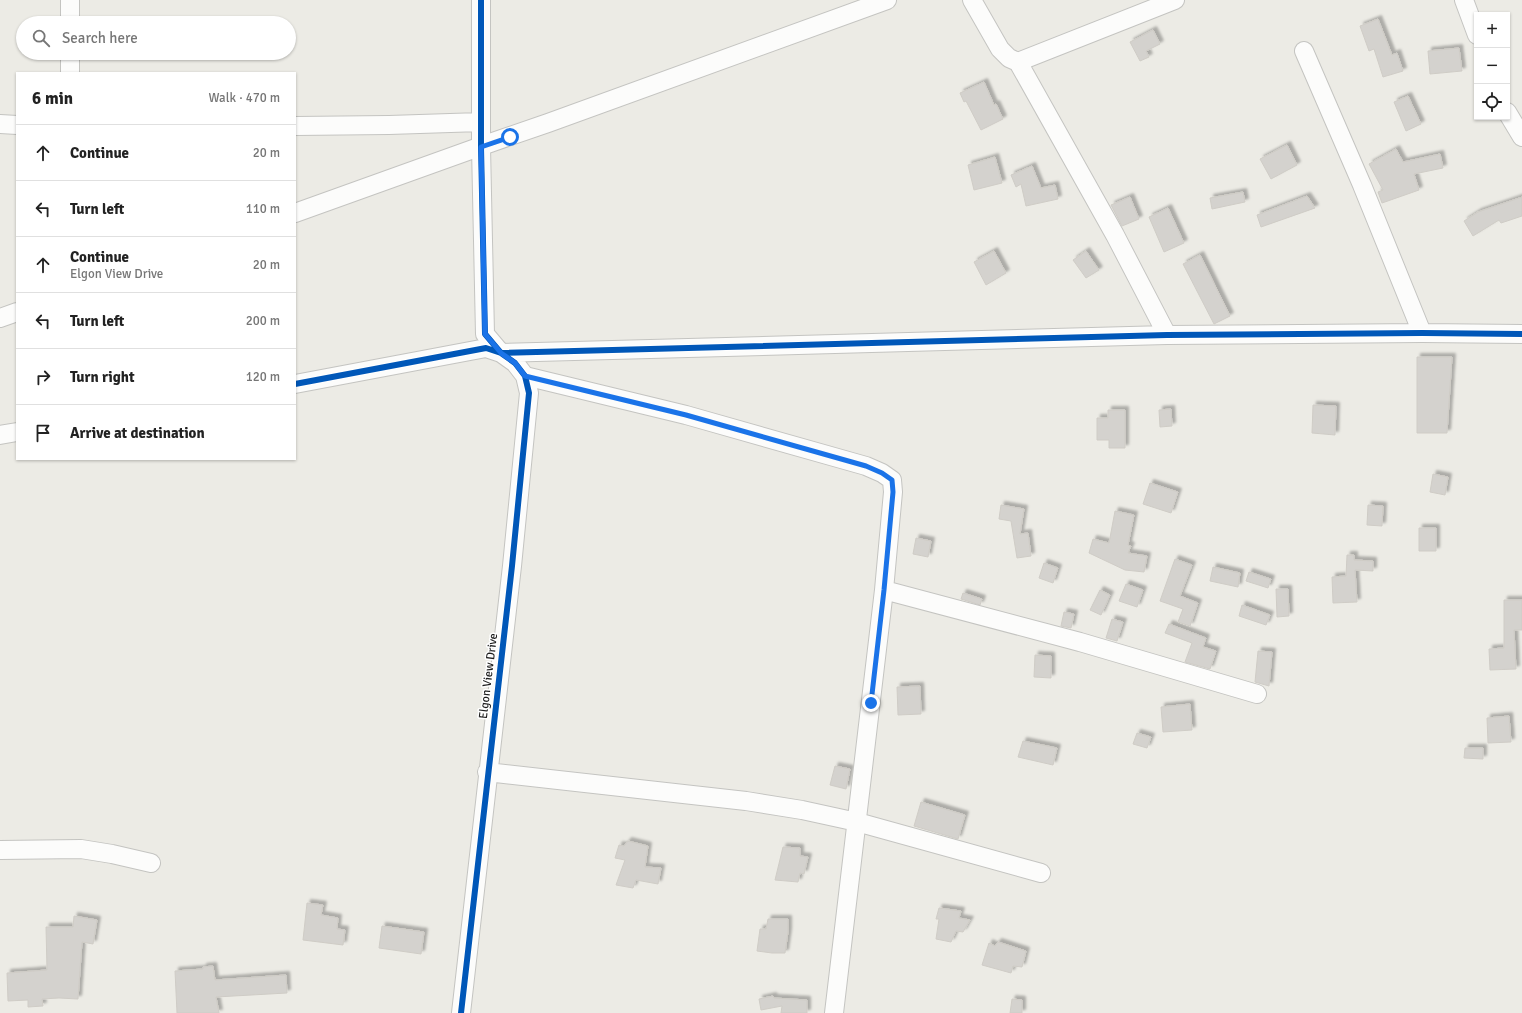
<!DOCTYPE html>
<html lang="en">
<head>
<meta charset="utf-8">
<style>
  :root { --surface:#fff; --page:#f6f6f6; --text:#222; --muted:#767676; --line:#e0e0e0 }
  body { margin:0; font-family:Signika,sans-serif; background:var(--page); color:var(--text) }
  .controls { position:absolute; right:12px; top:12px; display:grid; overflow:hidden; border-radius:0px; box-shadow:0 1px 3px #0004 }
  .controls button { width:36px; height:36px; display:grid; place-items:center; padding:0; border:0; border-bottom:1px solid var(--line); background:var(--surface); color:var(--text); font:20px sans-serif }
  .stop { position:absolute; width:12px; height:12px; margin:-9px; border:3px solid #1a73e8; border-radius:50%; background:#fff }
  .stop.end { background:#1a73e8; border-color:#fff; box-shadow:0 1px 4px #0008 }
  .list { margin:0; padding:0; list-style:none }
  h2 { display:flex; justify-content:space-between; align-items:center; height:52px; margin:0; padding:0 16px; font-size:17px }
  h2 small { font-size:13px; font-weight:400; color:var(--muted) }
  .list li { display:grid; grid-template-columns:26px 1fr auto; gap:12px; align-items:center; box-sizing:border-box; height:56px; padding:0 16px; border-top:1px solid var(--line) }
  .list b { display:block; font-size:15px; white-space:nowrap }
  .list p { margin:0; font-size:13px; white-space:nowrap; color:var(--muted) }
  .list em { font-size:13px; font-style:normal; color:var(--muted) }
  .icon { flex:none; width:22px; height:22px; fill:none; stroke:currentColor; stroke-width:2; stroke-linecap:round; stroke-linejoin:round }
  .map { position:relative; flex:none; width:1522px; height:1013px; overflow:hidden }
  .search { position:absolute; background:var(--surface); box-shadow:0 1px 3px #0004; left:16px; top:16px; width:280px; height:44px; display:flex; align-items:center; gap:10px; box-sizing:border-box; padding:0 14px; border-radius:22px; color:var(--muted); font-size:15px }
  .panel { position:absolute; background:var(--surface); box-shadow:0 1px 3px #0004; left:16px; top:72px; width:280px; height:388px; border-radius:0px }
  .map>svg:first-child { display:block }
  .building { fill:#d4d2ce; stroke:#cfccc6; filter:url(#shadow) }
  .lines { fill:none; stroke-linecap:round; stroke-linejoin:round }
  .minor-casing { stroke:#c4c4c1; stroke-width:20 }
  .minor { stroke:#fcfcfb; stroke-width:18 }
  .cycleway-casing { stroke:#fff; stroke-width:8 }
  .cycleway { stroke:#0057b8; stroke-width:6 }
  .route { stroke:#1a73e8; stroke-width:5 }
  .labels { text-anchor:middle; stroke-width:3; stroke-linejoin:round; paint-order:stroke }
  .street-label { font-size:12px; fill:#1d1d1d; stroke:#fff }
</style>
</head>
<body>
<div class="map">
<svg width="1522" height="1013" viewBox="0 0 1522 1013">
  <defs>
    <filter id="shadow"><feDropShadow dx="3.5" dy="-3.5" stdDeviation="1" flood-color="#0004"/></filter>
  </defs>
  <rect width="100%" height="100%" fill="#ecebe5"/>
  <path class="building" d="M1378,19L1392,55L1397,53L1403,71L1383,77L1374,49L1369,51L1360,26Z
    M1153,30L1160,44L1146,51L1149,57L1140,61L1130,42Z
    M1459,48L1462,71L1430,74L1428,51Z
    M984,82L994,105L996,104L1003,119L981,130L966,101L964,102L960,93Z
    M1408,96L1421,124L1406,131L1394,102Z
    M1287,145L1297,165L1271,179L1260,159Z
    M1396,149L1403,162L1440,154L1443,168L1414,174L1419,190L1382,203L1378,192L1383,190L1369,164Z
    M995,157L1002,183L974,190L968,165Z
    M1032,166L1041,188L1055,185L1058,199L1026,206L1021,184L1016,187L1011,175Z
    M1243,192L1245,202L1212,209L1210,198Z
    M1307,196L1315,208L1261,227L1257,215Z
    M1130,197L1139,219L1122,226L1111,205Z
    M1522,197V216L1501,223L1499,220L1473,236L1464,221L1478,212Z
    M1168,208L1184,243L1164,252L1149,217Z
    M994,251L1006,273L986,285L974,262Z
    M1086,251L1099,270L1086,278L1073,260Z
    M1200,255L1230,316L1214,324L1183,264Z
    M1417,357H1452L1447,433H1417Z
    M1313,405L1336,406L1335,435L1312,433Z
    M1171,409L1172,426L1160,427L1159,410Z
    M1108,410H1125V448H1109V440H1097V418H1108Z
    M1433,474L1448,477L1445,495L1430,492Z
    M1150,483L1178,492L1171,513L1143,504Z
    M1001,505L1024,509L1020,534L1028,533L1031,556L1017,558L1011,521L999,519Z
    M1368,505L1383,506L1382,526L1367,525Z
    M1115,511L1134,515L1128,545L1131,546L1128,553L1147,556L1144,572L1125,570L1089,553L1093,539L1109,543Z
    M1419,528H1436V551H1419Z
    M916,538L931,541L928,557L913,554Z
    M1347,555H1354V560L1373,561V571L1355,570L1357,602L1333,603L1332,577L1346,576Z
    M1175,559L1192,565L1180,596L1198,603L1190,626L1178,622L1183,609L1160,601Z
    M1044,563L1058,568L1053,583L1039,578Z
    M1213,567L1240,573L1238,587L1210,581Z
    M1249,572L1271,579L1268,588L1246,581Z
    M1126,584L1143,590L1137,607L1119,601Z
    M1276,589H1288L1289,616L1277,617Z
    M1100,590L1110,595L1101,615L1090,610Z
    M963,593L982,599L980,605L961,599Z
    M1504,600H1522V630H1514L1516,669L1490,670L1489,649L1504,648Z
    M1242,605L1270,615L1266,625L1239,616Z
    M1064,612L1074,614L1071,628L1061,626Z
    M1112,619L1123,622L1117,641L1106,638Z
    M1169,624L1206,638L1203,647L1216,651L1210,669L1185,662L1192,643L1165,633Z
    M1258,651L1272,652L1269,686L1255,682Z
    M1035,655L1051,656V678L1034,677Z
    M920,686L921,714L898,715L897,687Z
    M1190,704L1192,730L1163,732L1161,707Z
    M1509,716L1511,742L1488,743L1487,718Z
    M1137,733L1151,737L1147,748L1133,744Z
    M1023,741L1057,748L1053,765L1018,757Z
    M1465,748H1483V759L1464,758Z
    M835,766L850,769L846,789L830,785Z
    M921,802L965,815L958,839L914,826Z
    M628,841L648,846L645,867L661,868L658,884L636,880L633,888L616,885L625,860L615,858L619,845L624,846Z
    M783,847L800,848V856L808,857L804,874L800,873L798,882L775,880Z
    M307,903L323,905L321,915L338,918L337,929L345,930L343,945L303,940Z
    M939,908L961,911L959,918L970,920L963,932L956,931L951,942L936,939L939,919H936Z
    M74,916L97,920L93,944L82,942L78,999L59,998L42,999L43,1006L28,1007V1000L8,1001L7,973L47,970L46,927H73Z
    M768,919H788V932L785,953H772L757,951L760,929H766Z
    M382,926L424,932L421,954L379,948Z
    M998,942L1026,951L1022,967L1013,966L1011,973L982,965L989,943L995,946Z
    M213,966L215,980L286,975L287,993L216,997L219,1013H177L175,971L203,969V967Z
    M773,996L774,998L807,1000V1013H781L782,1006L761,1010L759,999Z
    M1012,999L1022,1000V1013H1010Z"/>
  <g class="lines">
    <defs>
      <path id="minor" d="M70,0V23
        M972,0L1000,49L1009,58L1018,62L1175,0
        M1464,0L1477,35
        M1304,51L1362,185L1422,333
        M70,53V73
        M1018,62L1115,235L1167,335
        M1507,112L1522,137
        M0,124L17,125
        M295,126L389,125L481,122
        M295,213L490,143L548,123L887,0
        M0,318L17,312
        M525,376L686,415L866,466L882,473L892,480L893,492L884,590L834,1013
        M295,384L486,348L501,353L1167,335L1422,333L1522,334
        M0,435L17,432
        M884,590L1080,642L1257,694
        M487,772L746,801L802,810L857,822L1041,873
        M0,850L81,849L112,854L151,863
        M461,1013L512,566L529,393L525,376L515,363L501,353L485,334L481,147V0"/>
    </defs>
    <use href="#minor" class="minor-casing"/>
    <use href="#minor" class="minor"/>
    <defs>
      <path id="cycleway" d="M295,384L486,348L501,353L1167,335L1422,333L1522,334
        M461,1013L512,566L529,393L525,376L515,363L501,353L485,334L481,147V0"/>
    </defs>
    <use href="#cycleway" class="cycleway-casing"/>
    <use href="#cycleway" class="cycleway"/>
  </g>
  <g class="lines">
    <path class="route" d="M510,137L481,147L485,334L501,353L515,363L525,376L686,415L866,466L882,473L892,480L893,492L884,590L871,703"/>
  </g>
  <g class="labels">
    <g class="street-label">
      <text transform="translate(488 676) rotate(-83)" y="4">Elgon View Drive</text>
    </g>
  </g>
</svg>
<div class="controls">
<button>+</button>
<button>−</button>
<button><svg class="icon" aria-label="locate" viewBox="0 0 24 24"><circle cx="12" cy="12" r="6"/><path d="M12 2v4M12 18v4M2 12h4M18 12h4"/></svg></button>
</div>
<div class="stop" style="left:510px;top:137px"></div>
<div class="stop end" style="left:871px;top:703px"></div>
<div class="search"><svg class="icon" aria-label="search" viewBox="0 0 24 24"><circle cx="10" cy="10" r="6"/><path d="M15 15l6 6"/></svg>Search here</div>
<section class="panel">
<h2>6 min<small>Walk · 470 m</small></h2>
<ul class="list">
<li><svg class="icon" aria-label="ahead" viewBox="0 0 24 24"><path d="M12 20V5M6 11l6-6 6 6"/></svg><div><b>Continue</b></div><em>20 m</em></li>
<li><svg class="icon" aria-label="left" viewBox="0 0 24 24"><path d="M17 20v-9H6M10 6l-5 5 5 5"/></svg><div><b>Turn left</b></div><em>110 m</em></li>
<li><svg class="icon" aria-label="ahead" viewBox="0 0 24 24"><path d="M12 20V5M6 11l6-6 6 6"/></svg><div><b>Continue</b><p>Elgon View Drive</p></div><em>20 m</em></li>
<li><svg class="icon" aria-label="left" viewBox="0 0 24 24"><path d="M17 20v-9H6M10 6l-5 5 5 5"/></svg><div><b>Turn left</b></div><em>200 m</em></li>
<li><svg class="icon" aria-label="right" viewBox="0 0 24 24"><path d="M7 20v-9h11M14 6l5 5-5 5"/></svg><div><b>Turn right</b></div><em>120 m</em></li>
<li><svg class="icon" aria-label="arrive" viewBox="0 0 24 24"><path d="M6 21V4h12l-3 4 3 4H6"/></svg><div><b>Arrive at destination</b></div></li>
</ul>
</section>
</div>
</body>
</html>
